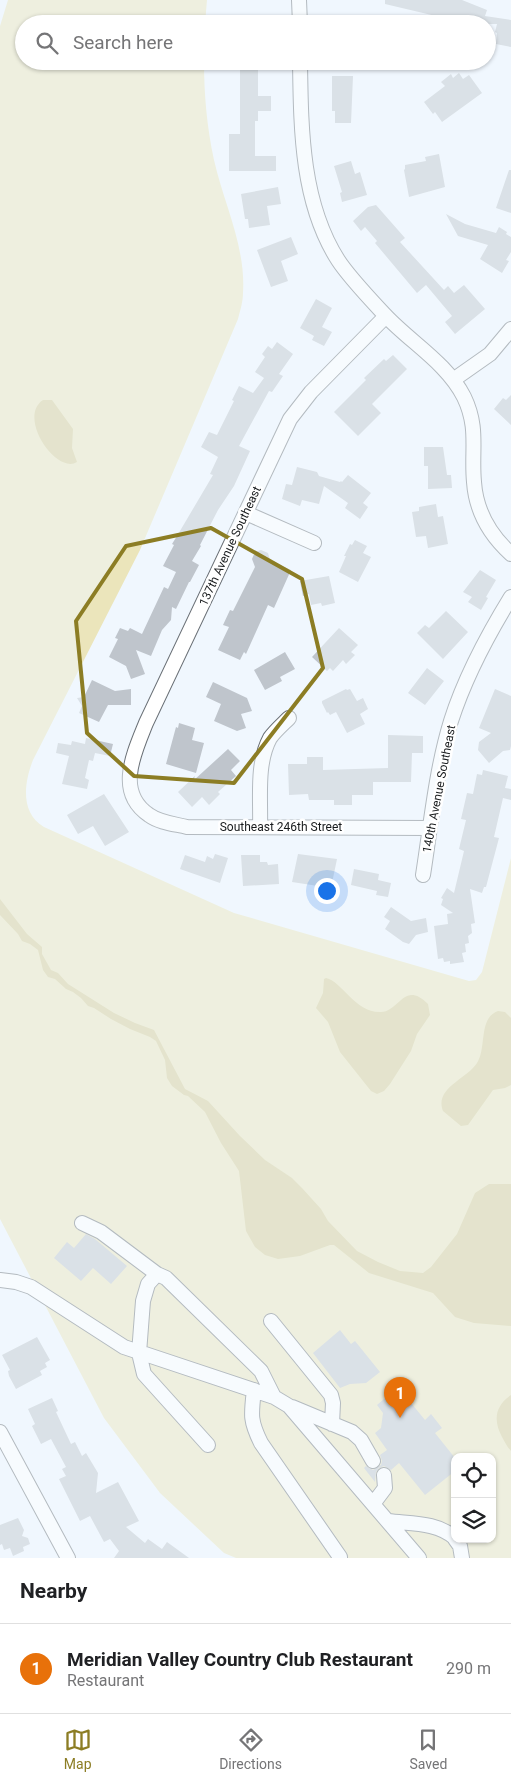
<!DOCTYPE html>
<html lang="en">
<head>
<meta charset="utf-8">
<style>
  :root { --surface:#fff; --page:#f2f2f2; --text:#202124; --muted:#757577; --line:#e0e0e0; --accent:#8c7d24 }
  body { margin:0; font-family:Roboto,sans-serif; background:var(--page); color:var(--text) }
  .controls { position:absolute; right:15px; bottom:15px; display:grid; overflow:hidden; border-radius:10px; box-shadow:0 1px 4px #0004 }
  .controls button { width:45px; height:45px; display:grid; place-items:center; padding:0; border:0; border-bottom:1px solid var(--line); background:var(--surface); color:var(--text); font:25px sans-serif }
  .you { position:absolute; left:326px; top:890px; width:18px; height:18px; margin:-12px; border:4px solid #fff; border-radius:50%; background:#1a73e8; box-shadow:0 0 0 8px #1a73e833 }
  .badge { display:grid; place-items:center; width:32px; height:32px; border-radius:50%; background:var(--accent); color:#fff; font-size:16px; font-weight:700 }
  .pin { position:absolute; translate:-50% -41px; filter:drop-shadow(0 1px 2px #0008) }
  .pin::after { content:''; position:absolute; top:26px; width:18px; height:15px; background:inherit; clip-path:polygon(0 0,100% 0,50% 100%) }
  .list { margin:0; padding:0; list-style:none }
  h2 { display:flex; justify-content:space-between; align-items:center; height:65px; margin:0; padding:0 20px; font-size:21px }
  h2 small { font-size:16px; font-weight:400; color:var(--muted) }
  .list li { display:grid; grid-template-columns:32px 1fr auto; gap:15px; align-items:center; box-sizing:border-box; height:90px; padding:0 20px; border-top:1px solid var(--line) }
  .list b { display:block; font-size:19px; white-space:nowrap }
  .list p { margin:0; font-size:16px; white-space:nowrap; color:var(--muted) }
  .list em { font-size:16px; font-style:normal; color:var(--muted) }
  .icon { flex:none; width:28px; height:28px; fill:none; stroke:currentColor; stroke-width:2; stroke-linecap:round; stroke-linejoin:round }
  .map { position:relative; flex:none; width:511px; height:1558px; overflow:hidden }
  .search { position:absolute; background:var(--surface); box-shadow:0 1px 4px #0004; left:15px; right:15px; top:15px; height:55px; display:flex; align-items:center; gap:12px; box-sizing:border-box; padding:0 18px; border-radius:28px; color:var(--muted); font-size:19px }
  .sheet { height:155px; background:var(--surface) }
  nav { display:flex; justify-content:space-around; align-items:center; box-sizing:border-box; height:70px; border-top:1px solid var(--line); background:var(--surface); font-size:14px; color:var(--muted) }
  nav a { display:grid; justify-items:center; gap:2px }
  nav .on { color:var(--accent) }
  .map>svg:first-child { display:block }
  .green { fill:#ebe5bb; fill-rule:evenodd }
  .water { fill:#d4cb92 }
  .building { fill:#bfc5cc }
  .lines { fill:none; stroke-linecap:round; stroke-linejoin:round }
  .minor-casing { stroke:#6a7076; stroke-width:16 }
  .minor { stroke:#fff; stroke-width:14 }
  .marked { fill:none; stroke:#8c7d24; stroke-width:4; stroke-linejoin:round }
  .labels { text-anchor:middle; stroke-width:5; stroke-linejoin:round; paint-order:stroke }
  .street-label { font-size:12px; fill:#171a1c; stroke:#fff }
</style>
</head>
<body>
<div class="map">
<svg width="511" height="1558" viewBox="0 0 511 1558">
  <rect width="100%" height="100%" fill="#f0f7fe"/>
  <path class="green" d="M8,0H207L205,24H24V61H204C204,95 207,127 214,160C224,204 246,247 243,293C243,302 240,311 238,319L140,550L33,760C24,783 20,813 44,827L234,913L469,981L476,980L482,972L511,858V1558H236L224,1553L160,1493L104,1418L0,1219V26ZM455,1457H492V1539H455Z"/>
  <path class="water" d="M43,400H52L73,429L72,448L77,462C56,475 17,417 43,400Z
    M0,899L27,934L42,947V954L51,970L58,973L68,984L114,1013L135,1023L154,1030L185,1089L208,1101L240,1136L265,1160L292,1178L302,1188L321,1209L328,1221L357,1251L378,1262L400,1271L423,1273L431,1267L457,1234L475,1193L489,1184H511V1326L474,1323L455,1317L433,1293L369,1273L334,1245H330L300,1256L278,1259L265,1255L255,1247L246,1231L239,1171L221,1143L205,1112L188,1096L184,1095L172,1086L167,1078L165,1060L156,1041L150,1037L130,1029L111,1019L94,1008L88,1006L81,998L73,992L66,989L55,979L48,977L43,970L38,950L30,944L22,941L18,934L0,915Z
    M326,978C343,982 355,1013 381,1012C400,1011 404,980 428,1004L430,1015L417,1034L411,1051L390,1084L384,1091L377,1094L371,1091L340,1052L328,1022L316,1008L323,993L324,979Z
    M498,1011L505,1012L511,1018V1085L505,1088L493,1090L468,1125L461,1126L443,1111C434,1088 467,1079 477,1063C487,1048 478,1018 498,1011Z
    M511,1395V1451C507,1447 505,1442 502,1437C493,1420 495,1406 511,1395Z"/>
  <path class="building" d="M385,0H462L487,10L485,16L511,20V47L496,44L497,33L495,32L497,24H437L440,17L385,4Z
    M240,61H258V96H271V111H258V121H255V156H276V171H229V134H240Z
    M459,73L463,79L469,75L482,93L442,122L435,112L433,114L424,102L445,86L441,82L451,74L453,78Z
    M332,76H353L351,123H335V111H332Z
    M439,154L445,187L409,197L404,170L405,169V165L426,161L425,157Z
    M351,161L355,174L360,172L367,195L342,202L340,193L342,192L334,166Z
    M509,170H511V213L496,208Z
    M278,187L281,204L267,206L270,225L249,228L248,219H245L241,194Z
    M376,205L405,238L400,242L444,290L448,286L454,293L464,285L485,309L455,334L445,322L452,316L426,285L417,293L375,243L377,241L365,227L361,231L353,221L368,207Z
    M446,214L465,224L496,233L499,227L507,232L506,234L511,237V252L506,260L509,261L502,273L480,259L488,245L458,236Z
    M291,237L298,254L281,261L288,281L271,287L257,250Z
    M316,299L332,308L322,327L332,332L324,346L312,340L314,336L300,328Z
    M277,342L293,354L279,374L283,376L272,392L269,391L239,446L250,451L234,486L218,510L200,545L201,546L192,561L199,565L190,582H189L176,609L172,607L171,620L162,630L151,656L136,650L145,674L131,679L126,666L109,657L118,639L115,638L120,628L128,631L130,628L142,634L164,587L168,589L176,572L163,566L174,545L172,544L177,536L213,475L210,474L218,457L201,447L209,432L217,435L234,401L232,400L239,386L253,393L264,378L255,372L265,357L262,354L268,346L272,349Z
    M393,355L407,369L372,404L381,413L358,436L334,412L366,380L364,378L384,359L386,361Z
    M511,395V425L494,409L503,398L506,400Z
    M424,447H443L447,475H451L452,488L428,489V466H424Z
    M297,467L317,472L319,476L340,482L341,481L342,482L348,475L371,493L363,503L368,507L360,519L345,508L348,503L324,486L319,504L302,500L300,506L282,499L286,484L292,485Z
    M436,504L438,517L443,516L448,544L428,548L426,536L416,537L412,512L419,511V507Z
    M355,540L367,546L363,553L371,557L358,582L339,572L343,563L346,556H344L350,544L352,545Z
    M261,550L268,553L270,560L291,570L274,608L268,605L246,654L244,652L240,660L218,650L229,627L223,625L230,610L233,611L255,567L252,559L255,552Z
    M480,570L496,580L486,597L488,598L481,610L468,602L472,597L463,592Z
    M329,576L335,603L322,606L321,603L311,605L309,594L303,596L300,581Z
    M446,611L468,632L443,659L417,633L425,625L429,628Z
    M339,628L358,645L351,652L355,655L346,664L343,660L333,671L330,668L327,671L312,657Z
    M285,652L295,669L280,677L282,681L265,690L254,670Z
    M427,668L444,681L425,705L408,693Z
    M92,680L115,691L131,689V705H108L99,722L79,713L82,706L77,698L84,697Z
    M213,682L247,698L252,711L241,714L246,728L237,731L214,721L221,704L206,697Z
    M346,689L347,690L350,689L357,701L363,698L368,709L360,714L365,724L347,733L336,712L330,715L328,712L327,713L322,703V701Z
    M495,689L511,696V746L510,750L503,751L489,763L478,750L479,742L491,733L479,728Z
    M179,723L195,728L192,740L204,743L196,773L166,764L176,727L178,728Z
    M388,735L423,736V753H412L411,782H373V795H352V805H334V800H309L308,794L289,795L288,764H307V757H323V770L388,768Z
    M86,738L113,744L110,756L95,753L93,761L89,760L85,778L89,780L87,789L62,784L69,756L56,753L58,743L71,745L72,741L85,744Z
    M228,749L240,761L231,770L236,776L218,792L220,794L209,805L202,797L192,807L178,792L195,776L193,781Z
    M483,770L508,776L505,788L511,789V800L503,798L494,837L499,838L486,887H484L482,893L470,889L475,923L471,924L472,933L468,936L469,943L465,944L466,952L462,953L464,962L450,964V961L444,962L443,958L438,959L434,926L448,924L447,914L453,913L441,905L443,899L441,898L447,888L454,893L464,851L459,849L466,820L461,819L467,793L473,794L477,774L482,775Z
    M104,794L129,832L105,846L93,826L78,834L67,815Z
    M215,854L228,858L220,883L180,869L185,855L205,862L207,856L213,859Z
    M298,854L337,859L331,888L292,882Z
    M241,855H260V862H267L268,865L278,864L279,884L243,886Z
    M354,869L379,874L378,880L391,883L388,897L376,895L377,891L351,885Z
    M391,907L411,921L426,918L428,932L416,935L409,944L403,942L385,929L390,921L384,917Z
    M86,1234L95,1239L127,1266L111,1284L93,1268L81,1281L54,1258L67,1242L74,1248Z
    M340,1330L351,1344L355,1341L380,1372L366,1383L350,1384L340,1388L313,1353Z
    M37,1337L50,1360L45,1363L47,1367L40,1371L42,1375L16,1389L9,1376L8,1371L10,1370L2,1355Z
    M398,1387L425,1420L431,1414L442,1428L435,1433L455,1458V1471L425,1495L399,1463L391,1470L384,1466L379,1468L376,1472L375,1482L364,1468L366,1466L373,1470L381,1465L382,1461L380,1455L387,1450L375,1433L381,1428L383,1413L377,1405Z
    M52,1398L58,1411L56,1412L71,1444L75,1442L82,1456L86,1453L98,1473L96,1493L118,1482L139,1521L126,1527L145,1543L148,1539L162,1549L167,1542L189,1558H114L119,1551L110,1539L104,1542L90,1516L80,1521L59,1479L66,1476L62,1469L66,1467L51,1439L41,1444L32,1426L35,1424L28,1409Z
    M18,1518L24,1530L22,1536L28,1538L30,1544L23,1547L24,1551L13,1556L10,1548L4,1550L2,1544L0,1545V1525Z"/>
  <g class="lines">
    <defs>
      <path id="minor" d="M299,0L300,24
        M300,61C301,128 301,202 338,260C349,277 371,300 385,315C410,342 447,363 464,397C479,428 471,450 474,482C476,511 490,535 511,554
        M386,316L311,392L290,419L146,723C134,753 115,792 149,815C160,823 175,824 187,827L430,828
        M453,380L490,354L511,329
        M246,513L314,543
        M260,827C261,799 256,764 270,738C275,731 283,724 289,718
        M423,875C431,824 436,770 451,721C465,677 487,636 511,597
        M82,1223L101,1232L157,1274L166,1278L261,1371L274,1397
        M157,1274L148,1284L143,1301L139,1353L144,1374L208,1445
        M0,1280L16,1282L31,1287L124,1347L274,1397L289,1406L419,1558
        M271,1321L331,1395L333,1403L332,1424
        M254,1390C251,1415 250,1421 261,1443L340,1557
        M292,1407L352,1432L361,1440L373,1461
        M0,1432L68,1558
        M373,1504L385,1488L384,1475
        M388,1521C411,1524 437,1522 455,1538
        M455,1539L460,1546L462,1558"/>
    </defs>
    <use href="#minor" class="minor-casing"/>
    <use href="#minor" class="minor"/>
  </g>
  <path d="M0 0H511V1558H0ZM211,528L302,579L323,668L234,783L134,776L87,733L76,621L126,546Z" fill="#f0f7fe" fill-opacity=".55" fill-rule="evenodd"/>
  <path class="marked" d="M211,528L302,579L323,668L234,783L134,776L87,733L76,621L126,546Z"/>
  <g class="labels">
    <g class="street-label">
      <text transform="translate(230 546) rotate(-65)" y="4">137th Avenue Southeast</text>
      <text transform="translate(439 789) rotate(-79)" y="4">140th Avenue Southeast</text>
      <text x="281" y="831">Southeast 246th Street</text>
    </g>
  </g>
</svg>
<div class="controls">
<button><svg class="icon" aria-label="locate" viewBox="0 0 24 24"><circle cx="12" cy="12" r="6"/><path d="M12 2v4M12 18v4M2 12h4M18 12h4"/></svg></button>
<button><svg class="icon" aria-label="layers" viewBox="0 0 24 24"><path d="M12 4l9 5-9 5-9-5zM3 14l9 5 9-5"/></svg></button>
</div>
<div class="you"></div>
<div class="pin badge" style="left:400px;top:1418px;background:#e8710a">1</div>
<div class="search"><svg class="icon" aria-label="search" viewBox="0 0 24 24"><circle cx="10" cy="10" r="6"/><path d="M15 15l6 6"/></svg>Search here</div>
</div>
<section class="sheet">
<h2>Nearby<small></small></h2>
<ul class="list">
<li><span class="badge" style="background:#e8710a">1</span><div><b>Meridian Valley Country Club Restaurant</b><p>Restaurant</p></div><em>290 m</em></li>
</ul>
</section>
<nav>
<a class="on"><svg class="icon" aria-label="map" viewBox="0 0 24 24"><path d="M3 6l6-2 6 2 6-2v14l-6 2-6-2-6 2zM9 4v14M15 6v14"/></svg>Map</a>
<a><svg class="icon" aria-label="directions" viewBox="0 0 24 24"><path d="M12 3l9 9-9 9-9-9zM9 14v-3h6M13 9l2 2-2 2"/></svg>Directions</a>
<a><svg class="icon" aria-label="saved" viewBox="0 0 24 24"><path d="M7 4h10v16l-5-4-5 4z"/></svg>Saved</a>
</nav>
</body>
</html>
